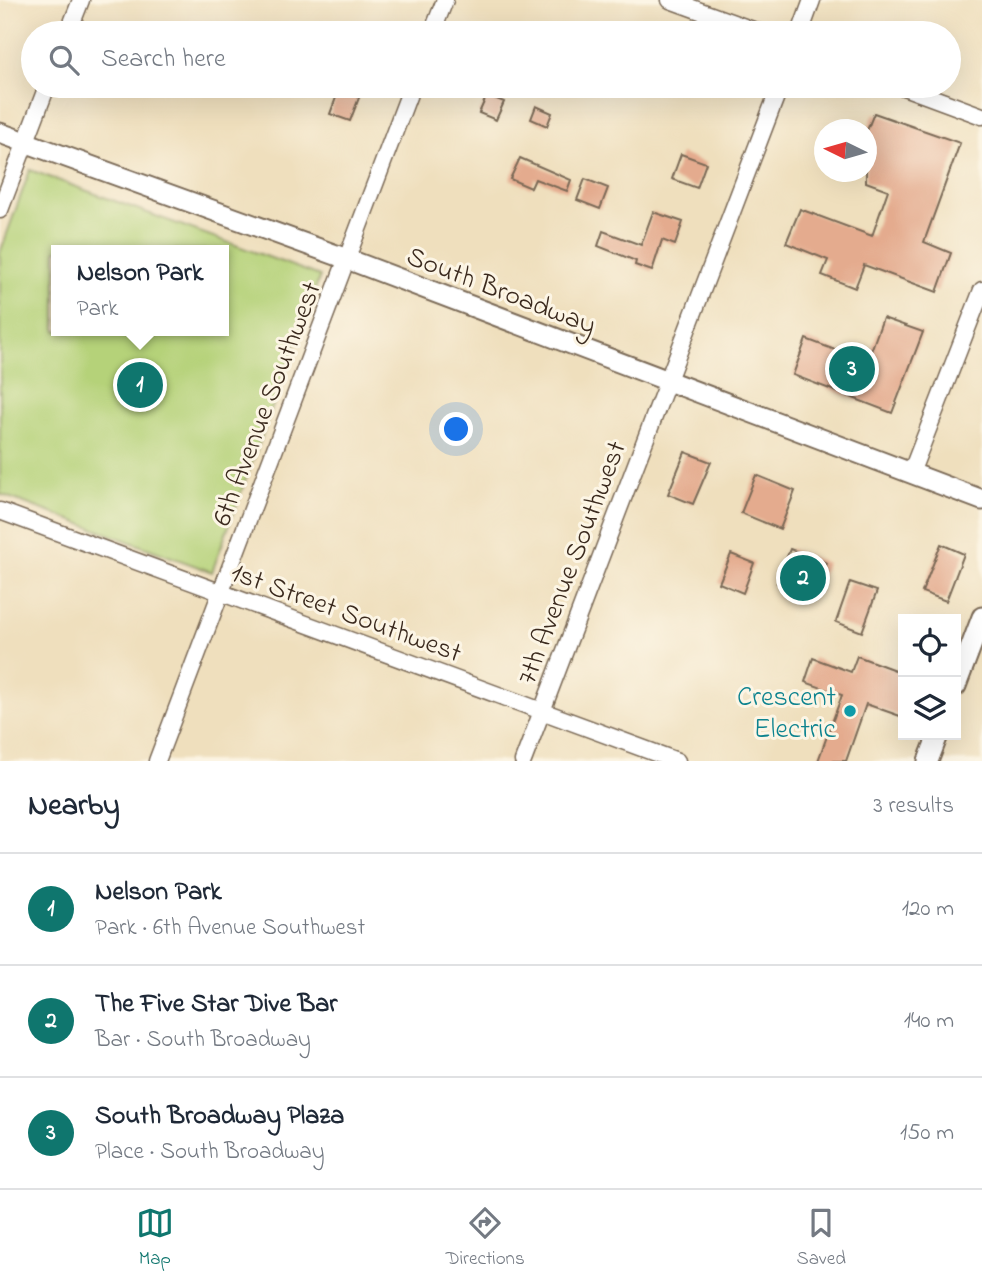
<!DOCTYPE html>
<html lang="en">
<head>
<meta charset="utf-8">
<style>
  :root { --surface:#fff; --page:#f6f6f7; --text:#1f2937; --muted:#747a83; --line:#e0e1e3; --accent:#0f766e }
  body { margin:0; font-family:"Indie Flower",sans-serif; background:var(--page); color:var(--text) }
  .controls { position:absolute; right:21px; bottom:21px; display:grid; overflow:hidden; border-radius:0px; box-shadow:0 7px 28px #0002 }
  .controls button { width:63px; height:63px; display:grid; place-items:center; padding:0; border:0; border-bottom:2px solid var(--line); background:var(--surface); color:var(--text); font:35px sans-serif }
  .compass { position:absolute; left:814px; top:119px; width:63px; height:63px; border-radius:50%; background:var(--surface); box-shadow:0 7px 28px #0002; rotate:275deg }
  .you { position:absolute; left:457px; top:430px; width:24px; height:24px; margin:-18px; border:5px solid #fff; border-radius:50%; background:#1a73e8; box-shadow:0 0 0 10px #1a73e833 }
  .badge { display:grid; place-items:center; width:46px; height:46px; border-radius:50%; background:var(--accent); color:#fff; font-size:23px; font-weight:700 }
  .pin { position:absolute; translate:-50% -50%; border:4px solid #fff; box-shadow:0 2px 7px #0006 }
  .popup { position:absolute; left:51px; top:245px; width:178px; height:91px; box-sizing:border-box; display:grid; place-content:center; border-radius:0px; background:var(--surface); filter:drop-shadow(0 2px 5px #0005); font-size:23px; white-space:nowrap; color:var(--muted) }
  .popup b { font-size:26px; color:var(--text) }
  .popup::after { content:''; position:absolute; left:50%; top:100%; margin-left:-14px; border:14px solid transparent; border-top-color:var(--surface) }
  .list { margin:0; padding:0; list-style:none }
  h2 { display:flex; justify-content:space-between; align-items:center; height:91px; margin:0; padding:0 28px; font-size:30px }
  h2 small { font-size:23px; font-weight:400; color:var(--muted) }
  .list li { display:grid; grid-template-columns:46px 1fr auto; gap:21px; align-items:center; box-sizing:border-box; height:112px; padding:0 28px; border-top:2px solid var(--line) }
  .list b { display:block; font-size:26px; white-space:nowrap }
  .list p { margin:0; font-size:23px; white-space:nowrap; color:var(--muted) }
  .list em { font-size:23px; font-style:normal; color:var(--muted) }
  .icon { flex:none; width:38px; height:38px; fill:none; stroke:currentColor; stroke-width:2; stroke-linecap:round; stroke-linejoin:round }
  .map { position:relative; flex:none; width:982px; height:761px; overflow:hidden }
  .search { position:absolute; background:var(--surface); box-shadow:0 7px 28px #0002; left:21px; right:21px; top:21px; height:77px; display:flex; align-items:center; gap:18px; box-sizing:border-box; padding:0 24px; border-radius:38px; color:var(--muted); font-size:26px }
  .sheet { height:427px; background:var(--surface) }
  nav { display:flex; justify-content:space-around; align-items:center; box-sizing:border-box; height:98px; border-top:2px solid var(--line); background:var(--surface); font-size:19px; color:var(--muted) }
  nav a { display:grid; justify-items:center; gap:4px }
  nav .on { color:var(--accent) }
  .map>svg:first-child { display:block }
  .green { fill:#b5d279; stroke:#787e4c; stroke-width:2; fill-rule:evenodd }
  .building { fill:#e4ab8e }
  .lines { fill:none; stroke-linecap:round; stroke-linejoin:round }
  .minor-casing { stroke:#7a6956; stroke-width:19 }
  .tertiary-casing { stroke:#7a6956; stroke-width:23 }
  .minor { stroke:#fff; stroke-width:16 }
  .tertiary { stroke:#fff; stroke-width:19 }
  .culture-dot { fill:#0f9aa8; stroke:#fcf5e5; stroke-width:2.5 }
  .labels { text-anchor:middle; stroke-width:6; stroke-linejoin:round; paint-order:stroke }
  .street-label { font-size:28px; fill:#3b2a1e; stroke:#fcf5e5 }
  .culture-label { font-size:28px; fill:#0d838f; stroke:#fcf5e5; text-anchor:end }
</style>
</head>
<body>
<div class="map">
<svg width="982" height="761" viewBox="0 0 982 761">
  <rect width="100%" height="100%" fill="#fcf5e5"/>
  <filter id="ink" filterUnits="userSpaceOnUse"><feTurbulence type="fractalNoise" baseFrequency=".0143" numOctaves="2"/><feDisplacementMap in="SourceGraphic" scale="14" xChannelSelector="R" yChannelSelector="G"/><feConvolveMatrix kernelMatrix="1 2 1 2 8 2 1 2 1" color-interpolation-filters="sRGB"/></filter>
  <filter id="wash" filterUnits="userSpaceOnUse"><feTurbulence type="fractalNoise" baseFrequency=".00686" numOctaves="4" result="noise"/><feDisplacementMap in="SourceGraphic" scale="28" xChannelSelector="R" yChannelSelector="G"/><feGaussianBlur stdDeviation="1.57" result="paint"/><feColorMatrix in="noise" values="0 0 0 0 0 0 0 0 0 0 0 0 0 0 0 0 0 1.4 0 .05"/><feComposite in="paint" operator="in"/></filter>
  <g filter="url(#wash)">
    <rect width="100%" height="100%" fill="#efdfbd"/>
    <path class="green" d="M30,170L320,276L212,572L0,494V253ZM56,250H224V331H56Z"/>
    <g id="blocks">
      <path class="building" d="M340,87L360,95L350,121L330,114Z
        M487,95L504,102L496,120L479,113Z
        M536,106L552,113L547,126L531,119Z
        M874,113L960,143L924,242L951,253L937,292L864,265L855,288L822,275L828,260L786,243L800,209L872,236L888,190L866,182V133Z
        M681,154L706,163L697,188L672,179Z
        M520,158L571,180L567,191L535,179L531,188L510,179Z
        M585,179L608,188L600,209L577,200Z
        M653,212L683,222L675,245L662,240L652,271L635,265L636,261L598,246L603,231L641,245Z
        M883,318L923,332L892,413L793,375L806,339L867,362Z
        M685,452L711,462L693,504L668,494Z
        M756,475L795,491L780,529L741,513Z
        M941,544L964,554L946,601L922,592Z
        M790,549L827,563L813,598L777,583Z
        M731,554L754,563L743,593L719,583Z
        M850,582L877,591L862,632L836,622Z
        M857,656L903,673V717L866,704L846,761H818L842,695L805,682L813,658L851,672Z"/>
    </g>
  </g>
  <g filter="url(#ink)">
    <use href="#blocks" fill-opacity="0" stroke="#7a6956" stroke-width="2"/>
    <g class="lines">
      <defs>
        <path id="minor" d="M670,0L761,33
          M68,33L81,0
          M432,33L445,0
          M800,33L812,0
          M901,86L982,116
          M0,210L47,86
          M911,473L982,290
          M0,511L677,761
          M157,761L412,86
          M523,761L780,86"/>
        <path id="tertiary" d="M0,133L347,259L982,500
          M956,686L982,617
          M928,761L938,735"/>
      </defs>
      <use href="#minor" class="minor-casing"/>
      <use href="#tertiary" class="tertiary-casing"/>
      <use href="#minor" class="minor"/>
      <use href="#tertiary" class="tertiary"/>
    </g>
  </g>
  <circle class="culture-dot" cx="850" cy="711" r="7"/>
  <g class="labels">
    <g class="street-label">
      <text transform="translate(502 289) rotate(21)" y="10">South Broadway</text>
      <text transform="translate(265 403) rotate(-69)" y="10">6th Avenue Southwest</text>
      <text transform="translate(570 562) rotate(-69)" y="10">7th Avenue Southwest</text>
      <text transform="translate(347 611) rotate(20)" y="10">1st Street Southwest</text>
    </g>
    <g class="culture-label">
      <text x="836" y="705">Crescent<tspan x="836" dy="32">Electric</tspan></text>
    </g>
  </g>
</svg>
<div class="controls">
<button><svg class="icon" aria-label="locate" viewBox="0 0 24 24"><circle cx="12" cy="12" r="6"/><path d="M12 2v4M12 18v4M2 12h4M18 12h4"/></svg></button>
<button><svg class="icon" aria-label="layers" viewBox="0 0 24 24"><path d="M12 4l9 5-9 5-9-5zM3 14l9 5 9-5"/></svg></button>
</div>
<svg class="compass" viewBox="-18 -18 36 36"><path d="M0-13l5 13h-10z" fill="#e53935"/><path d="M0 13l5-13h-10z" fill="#747a83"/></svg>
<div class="you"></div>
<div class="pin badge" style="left:140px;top:385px">1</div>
<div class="popup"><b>Nelson Park</b>Park</div>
<div class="pin badge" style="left:803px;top:578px">2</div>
<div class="pin badge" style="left:852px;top:369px">3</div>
<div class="search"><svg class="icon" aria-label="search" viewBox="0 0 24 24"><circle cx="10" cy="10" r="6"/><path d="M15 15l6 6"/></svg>Search here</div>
</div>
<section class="sheet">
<h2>Nearby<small>3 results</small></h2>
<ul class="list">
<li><span class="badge">1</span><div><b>Nelson Park</b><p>Park · 6th Avenue Southwest</p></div><em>120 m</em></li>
<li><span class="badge">2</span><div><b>The Five Star Dive Bar</b><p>Bar · South Broadway</p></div><em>140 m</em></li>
<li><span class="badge">3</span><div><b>South Broadway Plaza</b><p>Place · South Broadway</p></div><em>150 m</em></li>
</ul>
</section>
<nav>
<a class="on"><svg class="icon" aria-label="map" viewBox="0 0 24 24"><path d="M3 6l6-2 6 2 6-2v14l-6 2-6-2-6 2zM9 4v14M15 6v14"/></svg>Map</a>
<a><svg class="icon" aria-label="directions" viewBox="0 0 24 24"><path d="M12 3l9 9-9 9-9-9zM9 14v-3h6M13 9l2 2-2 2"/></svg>Directions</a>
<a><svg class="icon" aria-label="saved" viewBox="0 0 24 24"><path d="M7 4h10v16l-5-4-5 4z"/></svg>Saved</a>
</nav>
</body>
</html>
